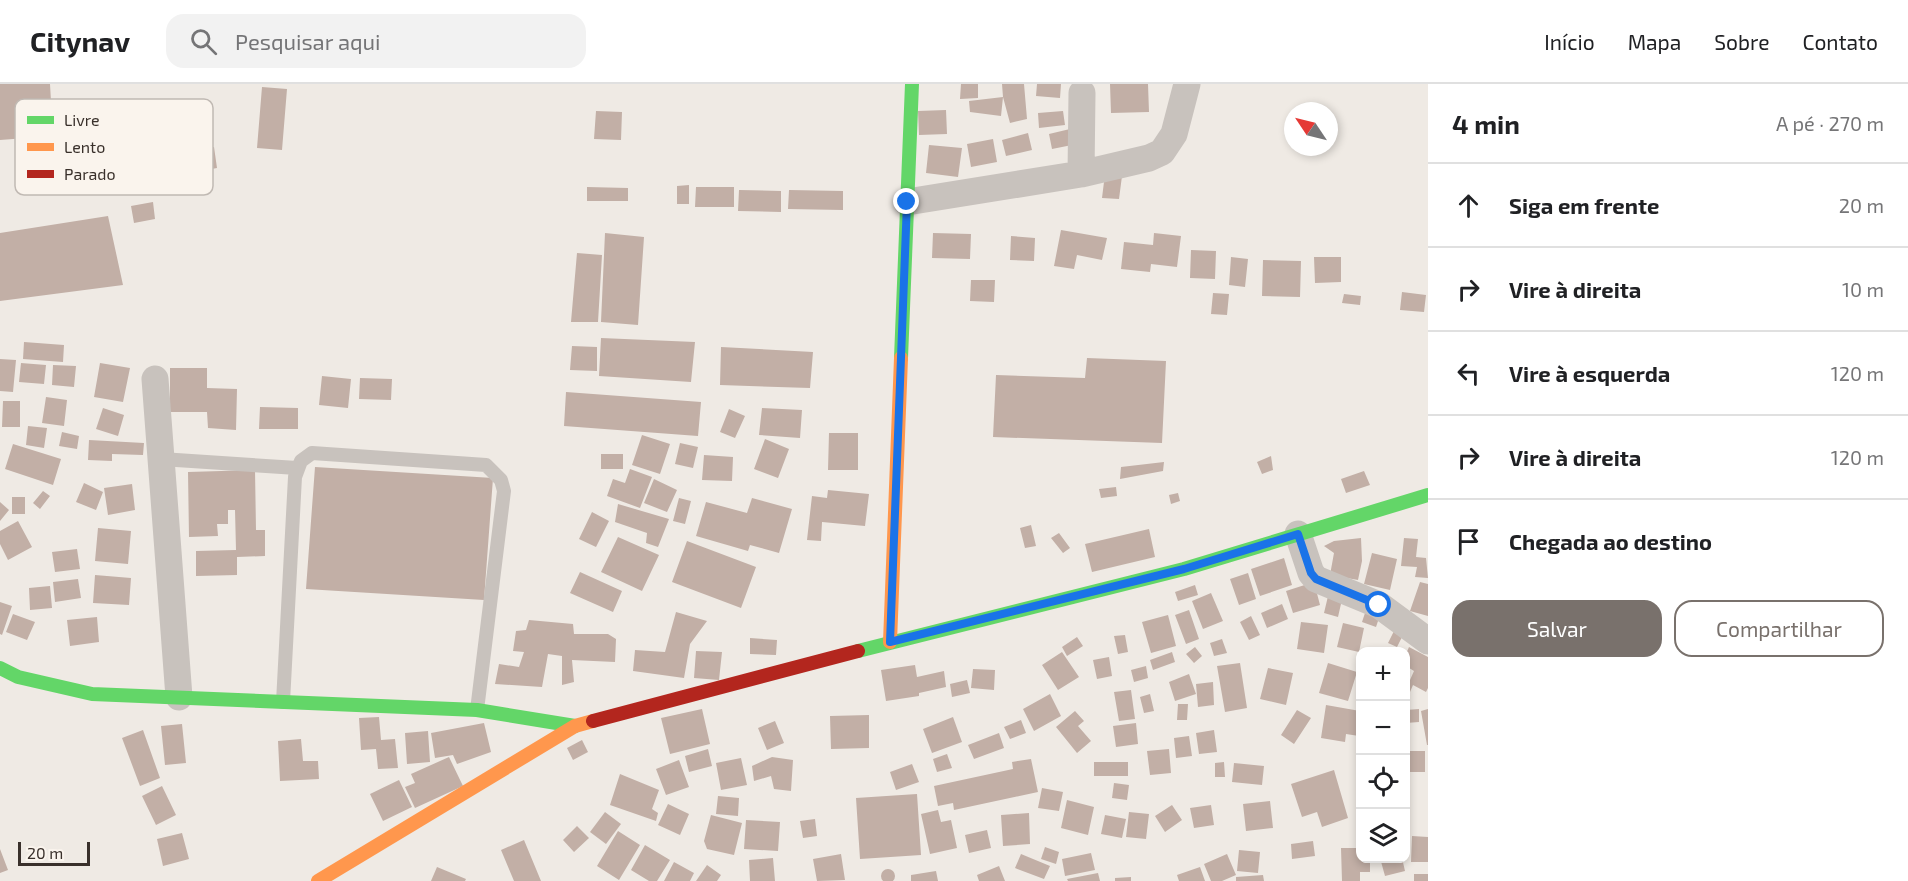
<!DOCTYPE html>
<html lang="pt">
<head>
<meta charset="utf-8">
<style>
  :root { --surface:#fff; --page:#f2f2f2; --text:#202124; --muted:#757577; --line:#e0e0e0; --accent:#79716c }
  body { margin:0; font-family:"Exo 2",sans-serif; background:var(--page); color:var(--text) }
  .controls { position:absolute; right:18px; bottom:18px; display:grid; overflow:hidden; border-radius:12px; box-shadow:0 3px 9px #0003 }
  .controls button { width:54px; height:54px; display:grid; place-items:center; padding:0; border:0; border-bottom:2px solid var(--line); background:var(--surface); color:var(--text); font:30px sans-serif }
  .compass { position:absolute; left:1284px; top:18px; width:54px; height:54px; border-radius:50%; background:var(--surface); box-shadow:0 3px 9px #0003; rotate:305deg }
  .scale { position:absolute; left:18px; bottom:15px; width:72px; box-sizing:border-box; padding-left:6px; border:3px solid #39302b; border-top:0; font-size:16px; line-height:21px; white-space:nowrap; color:#39302b; -webkit-text-stroke:4px #faf4ed; paint-order:stroke }
  .stop { position:absolute; width:18px; height:18px; margin:-14px; border:4px solid #1a73e8; border-radius:50%; background:#fff }
  .stop.end { background:#1a73e8; border-color:#fff; box-shadow:0 2px 6px #0008 }
  .list { margin:0; padding:0; list-style:none }
  h2 { display:flex; justify-content:space-between; align-items:center; height:78px; margin:0; padding:0 24px; font-size:26px }
  h2 small { font-size:20px; font-weight:400; color:var(--muted) }
  .list li { display:grid; grid-template-columns:39px 1fr auto; gap:18px; align-items:center; box-sizing:border-box; height:84px; padding:0 24px; border-top:2px solid var(--line) }
  .list b { display:block; font-size:22px; white-space:nowrap }
  .list em { font-size:20px; font-style:normal; color:var(--muted) }
  .actions { display:flex; gap:12px; padding:18px 24px }
  .actions a { flex:1; padding:14px 0; border:2px solid var(--accent); border-radius:18px; text-align:center; font-size:21px; color:var(--accent) }
  .actions .main { background:var(--accent); color:#fff }
  .icon { flex:none; width:33px; height:33px; fill:none; stroke:currentColor; stroke-width:2; stroke-linecap:round; stroke-linejoin:round }
  .map { position:relative; flex:none; width:1428px; height:797px; overflow:hidden }
  header { display:flex; align-items:center; gap:36px; box-sizing:border-box; height:84px; padding:0 30px; background:var(--surface); border-bottom:2px solid var(--line) }
  header strong { font-size:28px }
  nav { display:flex; gap:33px; margin-inline-start:auto; font-size:21px }
  .search { width:420px; height:54px; background:var(--page); display:flex; align-items:center; gap:15px; box-sizing:border-box; padding:0 21px; border-radius:18px; color:var(--muted); font-size:22px }
  main { display:flex }
  aside { flex:1; background:var(--surface) }
  .map>svg:first-child { display:block }
  .building { fill:#c2afa6 }
  .lines { fill:none; stroke-linecap:round; stroke-linejoin:round }
  .lane { stroke:#c8c2bd; stroke-width:14 }
  .street { stroke:#c8c2bd; stroke-width:27 }
  .fast { stroke:#63d668; stroke-width:14 }
  .slow { stroke:#ff974d; stroke-width:14 }
  .jam { stroke:#b3261e; stroke-width:14 }
  .route { stroke:#1a73e8; stroke-width:8 }
  .key { fill:#faf4ed; stroke:#c0b9b3; stroke-width:1.5 }
  .key-label { font-size:16px; fill:#39302b }
</style>
</head>
<body>
<header>
<strong>Citynav</strong>
<div class="search"><svg class="icon" aria-label="search" viewBox="0 0 24 24"><circle cx="10" cy="10" r="6"/><path d="M15 15l6 6"/></svg>Pesquisar aqui</div>
<nav><a>Início</a><a>Mapa</a><a>Sobre</a><a>Contato</a></nav>
</header>
<main>
<div class="map">
<svg width="1428" height="797" viewBox="0 0 1428 797">
  <rect width="100%" height="100%" fill="#efeae4"/>
  <path class="building" d="M0,0H50L53,52L0,56Z
    M961,0H978V14L960,15Z
    M1002,0H1024L1027,35L1010,39L1003,13Z
    M1037,0H1061L1060,14L1036,12Z
    M1110,0H1148L1149,28L1111,29Z
    M262,3L287,5L282,66L257,64Z
    M1003,13L1001,32L970,28L969,17Z
    M946,26L947,50L919,51L918,27Z
    M596,27L622,28L621,56L594,55Z
    M1063,27L1065,41L1039,44L1038,29Z
    M1070,45L1072,61L1052,65L1049,50Z
    M1028,49L1032,66L1006,72L1002,56Z
    M993,55L997,78L971,83L967,60Z
    M929,61L962,64L958,93L926,89Z
    M214,63L217,84L195,88L192,67Z
    M1105,90L1122,92L1119,115L1102,114Z
    M689,101V120H677V102Z
    M587,103L628,104V117H587Z
    M696,103H734V123H695Z
    M739,106L781,107V128L738,127Z
    M789,106L843,107V126L788,125Z
    M153,118L155,135L134,139L131,122Z
    M108,132L123,201L0,217V149Z
    M1061,146L1107,154L1102,176L1077,171L1074,185L1054,182Z
    M605,149L644,153L638,241L601,238Z
    M933,149L971,150L970,175L932,174Z
    M1154,149L1181,152L1177,183L1151,180L1150,188L1121,185L1124,158L1153,161Z
    M1011,152L1035,154L1034,177L1010,176Z
    M1191,166L1216,167L1215,195L1190,194Z
    M577,169L602,171L598,238H571Z
    M1231,173L1248,175L1245,203L1229,201Z
    M1314,173H1341V198L1315,199Z
    M1263,176L1301,177L1300,213L1262,212Z
    M971,196H995L994,218L970,217Z
    M1402,208L1426,211L1424,228L1400,226Z
    M1213,209L1229,210L1227,231L1211,230Z
    M1344,210L1361,212L1360,221L1342,219Z
    M601,254L695,258L691,298L599,292Z
    M24,258L64,261L63,278L23,275Z
    M572,262L597,263V287L570,286Z
    M721,263L813,268L810,304L720,301Z
    M1087,274L1166,277L1162,359L993,353L996,291L1085,294Z
    M0,275L16,276L13,308L0,307Z
    M21,279L46,281L44,300L19,298Z
    M100,279L130,284L123,318L94,313Z
    M53,281L76,282L74,303L52,301Z
    M170,284H207V304L237,305L236,346L208,344L207,328H170Z
    M322,292L351,295L348,324L319,321Z
    M360,294L392,295L391,316L359,315Z
    M566,308L701,318L698,352L564,342Z
    M46,313L67,316L64,342L42,339Z
    M3,317H20V343H2Z
    M260,323L298,324V345H259Z
    M103,324L124,331L118,352L96,345Z
    M762,324L802,326L800,354L759,351Z
    M729,325L745,332L735,354L720,348Z
    M28,342L47,344L44,364L26,361Z
    M62,348L79,352L77,365L59,362Z
    M829,349H858V386H828Z
    M642,351L670,360L660,390L632,381Z
    M765,355L789,365L778,394L754,385Z
    M89,356L144,359L143,371L112,370V377L88,376Z
    M680,359L698,363L693,384L675,380Z
    M13,360L61,375L53,401L5,385Z
    M601,370H623V385H601Z
    M704,371L733,373L732,397L702,396Z
    M1271,372L1273,386L1262,390L1257,378Z
    M1164,378L1163,387L1120,395L1121,383Z
    M315,383L493,394L484,516L306,505Z
    M630,385L652,393L640,424L607,412L613,395L625,399Z
    M255,386L256,446H265V472L237,473V491L196,492V467L236,466L235,426H228V440H217L218,452L189,453L188,388Z
    M1364,387L1370,401L1346,409L1341,395Z
    M654,395L677,406L667,428L644,419Z
    M84,399L103,408L96,426L76,418Z
    M132,400L135,426L108,431L104,404Z
    M1116,403L1117,412L1101,414L1099,405Z
    M828,406L869,410L865,442L822,438L821,457L807,456L812,412L827,414Z
    M43,407L50,412L40,425L33,419Z
    M1178,409L1180,417L1171,420L1169,411Z
    M12,413H25V430H12Z
    M679,414L691,417L685,440L673,437Z
    M752,414L792,425L779,469L750,461L748,467L696,452L706,418L747,429Z
    M0,418L9,426L0,437Z
    M618,420L669,435L658,463L646,459L647,449L615,438Z
    M592,428L609,437L596,463L579,455Z
    M18,437L32,463L8,476L0,460V447Z
    M1031,441L1036,462L1025,464L1020,444Z
    M98,444L131,447L128,480L95,477Z
    M1149,445L1155,473L1092,488L1085,460Z
    M1059,449L1070,464L1063,469L1051,454Z
    M618,453L659,471L642,507L601,488Z
    M1361,454L1362,477L1358,496L1330,491L1334,469L1324,462L1334,457Z
    M1404,454L1418,455L1416,473L1426,474L1428,494L1415,493L1417,483L1401,482Z
    M687,457L756,483L741,524L672,498Z
    M77,465L80,485L55,488L52,468Z
    M1372,469L1397,475L1390,506L1364,500Z
    M1284,474L1292,501L1260,512L1251,485Z
    M580,488L622,507L613,528L570,509Z
    M1248,489L1256,515L1239,521L1230,495Z
    M95,491L131,494L129,521L93,519Z
    M78,495L81,514L55,518L53,498Z
    M1314,498L1320,521L1293,529L1286,507Z
    M1420,498L1428,500V532L1410,527Z
    M1195,501L1198,511L1178,517L1175,508Z
    M50,502L52,524L30,526L29,504Z
    M1329,508L1343,511L1338,533L1324,529Z
    M1211,509L1223,537L1203,545L1192,517Z
    M0,518L12,522L2,551L0,550Z
    M1282,520L1288,535L1267,544L1261,529Z
    M1189,526L1199,555L1186,560L1175,531Z
    M676,528L707,537L690,560L684,594L633,587L635,566L665,568Z
    M1365,529L1379,534L1376,543L1362,538Z
    M13,530L35,538L27,556L6,548Z
    M1168,531L1176,562L1151,569L1142,538Z
    M1251,532L1260,551L1249,556L1240,538Z
    M97,533L99,558L70,562L67,536Z
    M529,536L573,540L574,550H608L616,555L615,578L572,576L574,598L562,601V572L548,570L542,603L495,600L499,580L519,583L524,568L513,567L516,547L526,546Z
    M1301,538L1328,541L1324,569L1297,565Z
    M1343,539L1364,544L1359,568L1337,563Z
    M1394,547L1403,551L1397,563L1388,559Z
    M1125,551L1128,568L1118,570L1114,552Z
    M1077,553L1083,562L1067,572L1062,563Z
    M750,554L777,556L776,571L750,570Z
    M1222,555L1227,569L1214,572L1210,559Z
    M1195,563L1202,572L1194,579L1186,570Z
    M1409,563L1428,573V604L1426,608L1413,601L1410,608L1406,605L1414,587L1406,582V570Z
    M696,567L722,568L719,596L694,594Z
    M1062,568L1079,593L1058,606L1042,581Z
    M1172,568L1175,578L1153,586L1150,576Z
    M1109,573L1112,592L1097,595L1093,576Z
    M1240,579L1247,624L1225,628L1217,582Z
    M1328,579L1357,588L1348,617L1319,609Z
    M915,581L917,593L944,587L946,603L919,609V612L886,617L881,586Z
    M1146,582L1148,594L1134,598L1131,586Z
    M1268,584L1293,589L1286,621L1260,615Z
    M973,585L995,586L994,606L971,604Z
    M1189,590L1196,610L1175,617L1169,598Z
    M967,596L970,609L952,613L950,600Z
    M1213,598L1214,621L1198,623L1196,600Z
    M1131,606L1135,635L1119,637L1114,608Z
    M1050,610L1061,632L1034,647L1023,625Z
    M1150,610L1154,627L1144,629L1140,613Z
    M1178,620H1188L1187,636H1177Z
    M1326,621L1360,627L1359,652L1346,650L1345,658L1321,654Z
    M702,625L710,660L670,670L661,634Z
    M1419,625V638L1406,639V626Z
    M1428,625V661H1427L1421,627Z
    M1297,626L1311,634L1294,660L1281,651Z
    M1075,627L1084,637L1078,642L1091,657L1077,669L1056,643Z
    M869,631V664L831,665L830,632Z
    M379,633L381,656L395,655L398,684L378,685L376,665L361,666L359,634Z
    M953,633L962,658L932,669L923,645Z
    M1021,636L1026,649L1010,655L1004,643Z
    M775,637L784,659L767,666L758,644Z
    M484,639L491,668L457,680L453,671L435,674L431,649Z
    M1136,639L1138,660L1116,663L1113,642Z
    M182,640L186,679L165,681L161,642Z
    M143,646L160,694L140,702L122,654Z
    M1214,646L1217,668L1199,670L1196,649Z
    M428,647L430,678L407,680L405,649Z
    M999,649L1004,664L974,675L968,661Z
    M1189,652L1192,672L1176,674L1174,654Z
    M301,655L303,677H318L319,695L280,697L278,657Z
    M582,656L588,668L573,676L567,664Z
    M708,665L712,682L689,688L685,672Z
    M1169,665L1171,689L1150,691L1147,667Z
    M1406,667H1425V688H1406Z
    M947,670L952,684L937,688L933,675Z
    M449,673L463,702L415,724L405,703L415,699L411,690Z
    M772,673L793,676L791,707L774,705L771,692L754,697L752,682Z
    M741,674L747,701L721,706L716,679Z
    M1031,675L1038,708L954,726L953,719L938,722L934,702L1013,685L1012,678Z
    M679,676L689,703L666,711L656,685Z
    M1094,678H1128V692H1094Z
    M1224,678L1225,693H1215V679Z
    M1234,679L1264,682L1262,701L1232,698Z
    M912,680L919,698L896,706L890,688Z
    M1334,686L1348,734L1322,743L1317,728L1302,733L1291,700Z
    M620,690L659,706L652,725L658,729L656,737L610,721Z
    M1406,693H1410V727L1406,726Z
    M399,696L412,723L383,737L370,710Z
    M1114,699L1129,701L1127,716L1112,714Z
    M162,702L176,731L156,741L142,712Z
    M1042,704L1063,708L1059,727L1038,724Z
    M917,710L921,771L860,775L856,714Z
    M718,712L739,714L738,732L716,730Z
    M1067,716L1094,723L1088,751L1061,744Z
    M1270,717L1273,744L1246,747L1243,720Z
    M668,720L689,730L680,751L658,741Z
    M1172,721L1182,736L1165,748L1155,732Z
    M1211,721L1214,741L1194,744L1190,724Z
    M938,726L941,738L951,736L957,764L930,770L921,730Z
    M605,728L621,740L606,760L590,748Z
    M1129,728L1149,730L1146,755L1126,753Z
    M1029,729L1030,760L1003,762L1001,731Z
    M711,731L742,739L734,771L707,765L704,757Z
    M1105,731L1126,735L1122,754L1101,750Z
    M815,735L817,752L803,754L800,737Z
    M746,736L780,738L778,767L744,765Z
    M577,742L589,754L574,768L563,756Z
    M987,746L991,764L969,769L965,751Z
    M618,747L640,761L619,796L597,782Z
    M182,749L189,775L163,782L157,755Z
    M1412,752L1428,753V778H1411Z
    M524,756L541,797H514L501,766Z
    M1313,757L1315,772L1292,775L1291,760Z
    M645,761L670,776L657,797H649L631,786Z
    M1045,763L1059,768L1056,780L1041,775Z
    M1341,764H1360V774H1370V788H1360V797H1342Z
    M0,765L8,786L0,789Z
    M1239,766L1260,768L1258,789L1237,787Z
    M1091,769L1095,786L1065,792L1062,775Z
    M841,770L845,796L817,797L813,775Z
    M1021,770L1050,782L1044,795L1015,784Z
    M1227,770L1236,791L1222,797H1211L1204,780Z
    M773,774L775,797H750L749,776Z
    M1380,774H1402L1405,787L1385,792Z
    M674,778L694,789L690,797H664Z
    M707,781L721,791L717,797H696Z
    M999,782L1005,797H979L977,791Z
    M437,783L466,795L465,797H431Z
    M1200,783L1205,797H1179L1177,791Z
    M881 792a7 7 0 1 1 14 0a7 7 0 1 1-14 0Z
    M936,787L938,797H911V791Z
    M1098,789L1100,797H1068L1067,795Z
    M1414,790H1428V797H1414Z
    M1263,791L1264,797H1236V793Z
    M1131,793V797H1115V794Z"/>
  <g class="lines">
    <path class="lane" d="M161,375L297,384
      M283,618L295,393L301,377L312,369L486,381L501,396L504,407L477,626"/>
    <path class="street" d="M1081,90L1082,9
      M907,118L1081,90L1149,74L1162,68L1174,50L1187,0
      M155,295L179,613
      M1298,450L1311,489L1316,495L1379,521L1428,557"/>
    <path class="fast" d="M901,274L912,0
      M858,567L1184,485L1428,411
      M0,584L18,593L92,610L477,626L575,642"/>
    <path class="slow" d="M890,558L901,274
      M318,797L575,642L593,637"/>
    <path class="jam" d="M593,637L858,567"/>
  </g>
  <g class="lines">
    <path class="route" d="M907,118L890,558L1184,485L1298,450L1311,489L1316,495L1379,521"/>
  </g>
  <rect x="15" y="15" width="198" height="96" rx="9" class="key"/>
  <rect x="27" y="32" width="27" height="8" fill="#63d668"/>
  <rect x="27" y="59" width="27" height="8" fill="#ff974d"/>
  <rect x="27" y="86" width="27" height="8" fill="#b3261e"/>
  <g class="key-label">
    <text x="64" y="42">Livre</text>
    <text x="64" y="69">Lento</text>
    <text x="64" y="96">Parado</text>
  </g>
</svg>
<div class="controls">
<button>+</button>
<button>−</button>
<button><svg class="icon" aria-label="locate" viewBox="0 0 24 24"><circle cx="12" cy="12" r="6"/><path d="M12 2v4M12 18v4M2 12h4M18 12h4"/></svg></button>
<button><svg class="icon" aria-label="layers" viewBox="0 0 24 24"><path d="M12 4l9 5-9 5-9-5zM3 14l9 5 9-5"/></svg></button>
</div>
<svg class="compass" viewBox="-18 -18 36 36"><path d="M0-13l5 13h-10z" fill="#e53935"/><path d="M0 13l5-13h-10z" fill="#757577"/></svg>
<div class="scale">20 m</div>
<div class="stop" style="left:1379px;top:521px"></div>
<div class="stop end" style="left:907px;top:118px"></div>
</div>
<aside>
<h2>4 min<small>A pé · 270 m</small></h2>
<ul class="list">
<li><svg class="icon" aria-label="ahead" viewBox="0 0 24 24"><path d="M12 20V5M6 11l6-6 6 6"/></svg><div><b>Siga em frente</b></div><em>20 m</em></li>
<li><svg class="icon" aria-label="right" viewBox="0 0 24 24"><path d="M7 20v-9h11M14 6l5 5-5 5"/></svg><div><b>Vire à direita</b></div><em>10 m</em></li>
<li><svg class="icon" aria-label="left" viewBox="0 0 24 24"><path d="M17 20v-9H6M10 6l-5 5 5 5"/></svg><div><b>Vire à esquerda</b></div><em>120 m</em></li>
<li><svg class="icon" aria-label="right" viewBox="0 0 24 24"><path d="M7 20v-9h11M14 6l5 5-5 5"/></svg><div><b>Vire à direita</b></div><em>120 m</em></li>
<li><svg class="icon" aria-label="arrive" viewBox="0 0 24 24"><path d="M6 21V4h12l-3 4 3 4H6"/></svg><div><b>Chegada ao destino</b></div></li>
</ul>
<div class="actions"><a class="main">Salvar</a><a>Compartilhar</a></div>
</aside>
</main>
</body>
</html>
